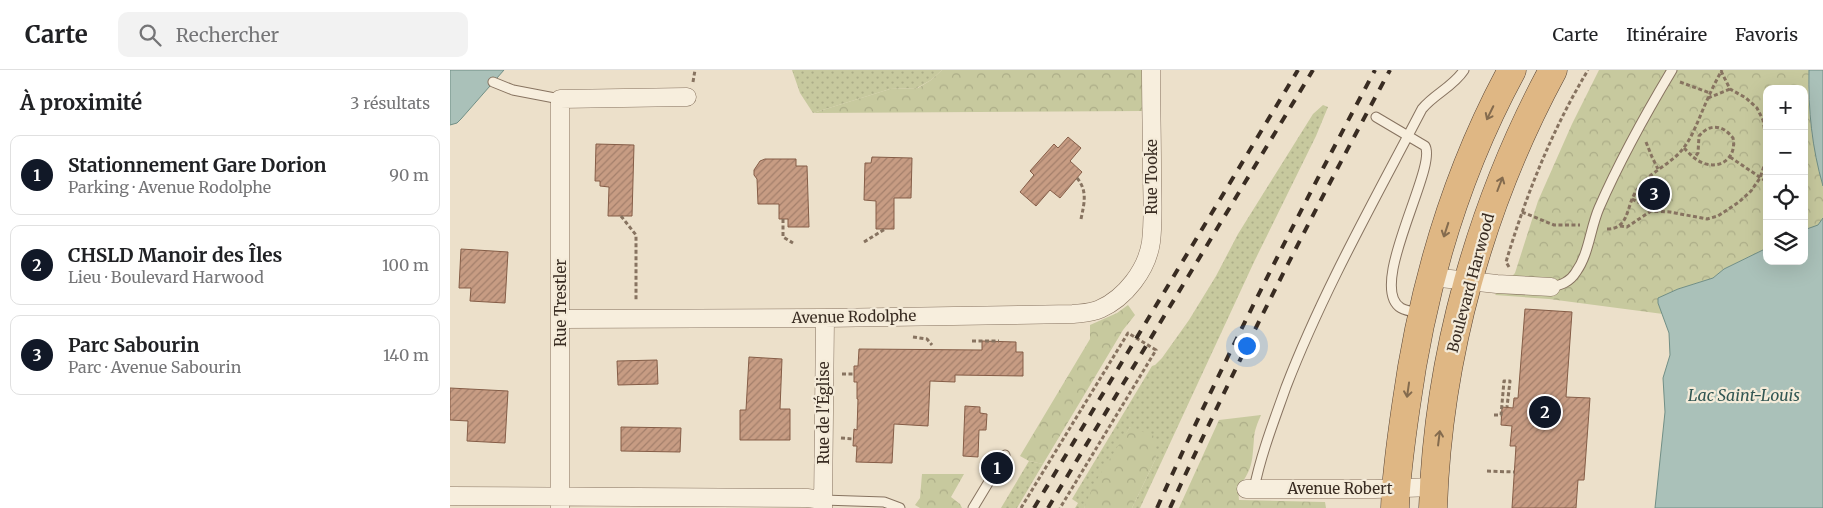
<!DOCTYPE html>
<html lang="fr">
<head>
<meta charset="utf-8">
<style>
  :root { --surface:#fff; --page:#f2f2f2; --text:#202124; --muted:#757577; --line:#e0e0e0; --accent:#111827 }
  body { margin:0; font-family:Merriweather,serif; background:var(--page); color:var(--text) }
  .controls { position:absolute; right:15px; top:15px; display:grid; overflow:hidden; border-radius:10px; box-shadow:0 5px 20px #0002 }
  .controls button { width:45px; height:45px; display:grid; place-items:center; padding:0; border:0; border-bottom:1px solid var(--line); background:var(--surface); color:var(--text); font:25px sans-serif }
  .you { position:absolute; left:796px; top:275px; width:18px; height:18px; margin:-12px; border:4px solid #fff; border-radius:50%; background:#1a73e8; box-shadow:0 0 0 8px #1a73e833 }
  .badge { display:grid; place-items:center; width:32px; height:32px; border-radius:50%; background:var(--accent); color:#fff; font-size:16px; font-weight:700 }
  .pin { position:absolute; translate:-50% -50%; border:2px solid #fff; box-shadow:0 1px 5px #0006 }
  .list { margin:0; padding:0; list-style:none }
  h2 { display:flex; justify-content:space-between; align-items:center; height:65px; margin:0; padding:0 20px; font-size:21px }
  h2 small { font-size:16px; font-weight:400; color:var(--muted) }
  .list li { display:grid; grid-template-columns:32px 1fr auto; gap:15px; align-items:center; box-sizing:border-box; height:80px; margin:0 10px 10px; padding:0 10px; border:1px solid var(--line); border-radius:10px }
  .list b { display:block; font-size:19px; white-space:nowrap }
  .list p { margin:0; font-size:16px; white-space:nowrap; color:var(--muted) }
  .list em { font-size:16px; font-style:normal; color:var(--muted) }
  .icon { flex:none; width:28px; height:28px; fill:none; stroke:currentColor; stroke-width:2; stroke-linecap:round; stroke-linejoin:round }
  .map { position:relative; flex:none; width:1373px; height:438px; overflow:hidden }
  header { display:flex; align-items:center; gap:30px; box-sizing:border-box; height:70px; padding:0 25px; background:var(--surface); border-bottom:1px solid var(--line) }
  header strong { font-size:24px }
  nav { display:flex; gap:28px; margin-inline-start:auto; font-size:18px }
  .search { width:350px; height:45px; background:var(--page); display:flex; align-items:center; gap:12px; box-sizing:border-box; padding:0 18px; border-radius:10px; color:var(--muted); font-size:19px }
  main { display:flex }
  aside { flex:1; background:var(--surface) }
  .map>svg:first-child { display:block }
  .grass { fill:url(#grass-dots) }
  .forest { fill:url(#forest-crowns) }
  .water { fill:#aac1b9; stroke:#718f86 }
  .building { fill:url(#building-hatch); stroke:#855d47 }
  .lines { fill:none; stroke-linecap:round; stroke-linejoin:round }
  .service-casing { stroke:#877360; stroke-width:11 }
  .minor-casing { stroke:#877360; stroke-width:19 }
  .trunk-casing { stroke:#564233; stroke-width:29 }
  .path { stroke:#877360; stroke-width:3; stroke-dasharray:4 2.5; stroke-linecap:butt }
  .service { stroke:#f7eedd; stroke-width:9 }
  .minor { stroke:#f7eedd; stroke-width:18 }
  .trunk { stroke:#dfb784; stroke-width:28 }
  .rail { stroke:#392c22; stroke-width:4; stroke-dasharray:9 9; stroke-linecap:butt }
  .oneway { stroke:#846b4e }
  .labels { text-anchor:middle; stroke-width:4.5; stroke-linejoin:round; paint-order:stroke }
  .street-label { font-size:15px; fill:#392c22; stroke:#f4ebd9 }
  .water-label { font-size:16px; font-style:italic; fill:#325753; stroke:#f4ebd9 }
</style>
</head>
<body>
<header>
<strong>Carte</strong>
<div class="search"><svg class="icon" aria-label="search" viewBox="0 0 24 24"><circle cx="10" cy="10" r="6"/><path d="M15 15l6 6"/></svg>Rechercher</div>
<nav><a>Carte</a><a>Itinéraire</a><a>Favoris</a></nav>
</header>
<main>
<aside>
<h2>À proximité<small>3 résultats</small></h2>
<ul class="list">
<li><span class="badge">1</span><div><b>Stationnement Gare Dorion</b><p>Parking · Avenue Rodolphe</p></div><em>90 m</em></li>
<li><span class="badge">2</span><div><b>CHSLD Manoir des Îles</b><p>Lieu · Boulevard Harwood</p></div><em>100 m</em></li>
<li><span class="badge">3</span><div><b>Parc Sabourin</b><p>Parc · Avenue Sabourin</p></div><em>140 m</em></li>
</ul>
</aside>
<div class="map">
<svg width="1373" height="438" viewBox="0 0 1373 438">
  <defs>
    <pattern id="grass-dots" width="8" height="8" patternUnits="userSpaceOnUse" patternTransform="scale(1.25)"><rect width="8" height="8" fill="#c7c99e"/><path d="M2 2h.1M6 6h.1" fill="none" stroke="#acad88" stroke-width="1.8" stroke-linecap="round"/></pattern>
    <pattern id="forest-crowns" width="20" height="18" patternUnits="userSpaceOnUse" patternTransform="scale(1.25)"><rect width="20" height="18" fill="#c7c99e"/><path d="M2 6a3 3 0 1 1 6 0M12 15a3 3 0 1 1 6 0" fill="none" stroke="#acad88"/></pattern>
    <pattern id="building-hatch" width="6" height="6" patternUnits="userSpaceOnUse" patternTransform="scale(1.25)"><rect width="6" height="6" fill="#c79c83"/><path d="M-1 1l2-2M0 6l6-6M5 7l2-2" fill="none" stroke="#a37f6b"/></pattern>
  </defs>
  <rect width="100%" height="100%" fill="#ece0ca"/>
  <path class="grass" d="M342,0H492L481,10L467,18L440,19L363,43L350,23Z
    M873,35L878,37L866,66L804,192L690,438H682L706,388L680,357L634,438H625L628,433L622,429L702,296L705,295L712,288L739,250L766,206L788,164L863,44Z
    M579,391L593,394L567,438H551Z"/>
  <path class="forest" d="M492,0H692V41L363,43L440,19L468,18L481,10Z
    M1149,0H1359L1358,27L1362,66L1373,116V148L1368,155L1354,160V19H1317V178L1274,199L1263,208L1228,219L1208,233L1213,244L1099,229L1045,225L1065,203L1088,131L1122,54Z
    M678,235L685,245L673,260L593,394L579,391L570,386L640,269V255L667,243Z
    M811,345C808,352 804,361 804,369C802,392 803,399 788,418L789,430L875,432L876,438H729L769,350Z
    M680,357L704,366L706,388L682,438H634L644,414Z
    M472,404H514L501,427L510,434L512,438H470L465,435L470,428Z"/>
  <path class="water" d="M0,0H54L11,49L7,53L0,55Z
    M1359,0H1373V116C1362,78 1358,40 1359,0Z
    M1373,148V438H1205L1215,342L1213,308L1220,285L1219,263L1208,233V228L1228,219L1263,208L1274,199L1317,178V191H1354V160L1368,155Z"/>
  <path class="building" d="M618,67L631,78L620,91L632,102L610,128L600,120L586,136L570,122L584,105L580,101L604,74L608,78Z
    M146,74L184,75L182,146H158L159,117L150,116V111H145Z
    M422,87L462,88L461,128H444V159H426V131L414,130L415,93H421Z
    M315,89H346V96H357L359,157H338V149H329V134H308L307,109L304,105V100L310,91Z
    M11,179L58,182L55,233L20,231L21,218H9Z
    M1075,239L1122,242L1116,327L1140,328L1134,410H1128L1126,438H1062L1066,376H1060L1062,356L1051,355L1052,337L1063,338L1064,328H1068Z
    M532,271L566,272V282H573V306L505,305V312L480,311L478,356L444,354L442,393L406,392L407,376H403L404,359L407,360L408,329H407V312H404V296H408L409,279L532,280Z
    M299,287L332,289L330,339H340V370H290V340H296Z
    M207,290L208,314L168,315L167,291Z
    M0,318L58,321L55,373L17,371L18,351L0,350Z
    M515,336L530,337V343L537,344L536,360H529L528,387L513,386Z
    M171,357L231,358L230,382L171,381Z"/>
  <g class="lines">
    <defs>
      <path id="service" d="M43,12L63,20L110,29
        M926,47L975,76C988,97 916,217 951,238C956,241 964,242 970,243
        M1101,217C1111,215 1120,212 1126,202C1139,184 1140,159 1149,138C1170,90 1195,45 1222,0
        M804,419C811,384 824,351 836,317C873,221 924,131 972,39C984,24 1003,17 1014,0
        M373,430L434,432L450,438
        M523,438L555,385"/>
      <path id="minor" d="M981,207L1047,214L1101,217
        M111,249L375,248L623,244C632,243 642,243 650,239C675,228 697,200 701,172C704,148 702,123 702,99C702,66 701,33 701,0
        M796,419H925L984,417
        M0,426L357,428L373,430
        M110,438V29L237,27
        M373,438L375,248"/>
      <path id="trunk" d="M945,438C946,404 951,370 956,336C972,219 1006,103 1062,0
        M983,438C988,286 1031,133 1103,0"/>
    </defs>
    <use href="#service" class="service-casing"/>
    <use href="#minor" class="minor-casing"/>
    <use href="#trunk" class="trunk-casing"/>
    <path class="path" d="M1271,1L1280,19L1296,28L1307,38L1313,50L1317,74
      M243,12L245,0
      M1230,12L1260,23
      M1258,28L1280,19
      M1196,72L1202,87L1208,99
      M1234,78C1240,84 1245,90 1253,93C1271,100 1287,87 1283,68C1273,55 1260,53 1249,66L1248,83L1244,88
      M1280,87L1317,112
      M627,108C638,121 634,134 631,149
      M1182,129L1192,134L1201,141L1220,142L1257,149L1268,146L1289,132L1301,121L1310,108L1317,87
      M1072,142L1104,155H1130
      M171,146L186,165V230
      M333,149V167L343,173
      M1170,156L1177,157L1201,141
      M1157,159C1179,159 1176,138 1185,123C1197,102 1222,95 1235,76C1241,68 1245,58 1249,49C1256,32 1263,16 1272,0
      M414,172L435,159
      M1059,197L1056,192C1076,125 1102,60 1138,0
      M463,267L477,269L482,275
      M522,271H549
      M392,304H404
      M1044,345H1051L1054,311H1060L1057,337
      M391,368L403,369
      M1037,401L1064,402
      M571,438L678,263L706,280L610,438"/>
    <use href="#service" class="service"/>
    <use href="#minor" class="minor"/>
    <use href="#trunk" class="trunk"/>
    <path class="rail" d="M584,438L848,0
      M598,438L863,0
      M707,438C774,289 848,144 925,0
      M720,438C788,289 862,144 940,0"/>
  </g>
  <defs><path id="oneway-shaft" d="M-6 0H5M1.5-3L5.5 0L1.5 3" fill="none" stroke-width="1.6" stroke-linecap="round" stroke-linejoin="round" transform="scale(1.25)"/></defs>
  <g class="oneway">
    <use href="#oneway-shaft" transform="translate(1040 43) rotate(116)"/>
    <use href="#oneway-shaft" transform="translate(1050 114) rotate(-69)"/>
    <use href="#oneway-shaft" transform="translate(996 160) rotate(108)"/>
    <use href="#oneway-shaft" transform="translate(958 320) rotate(98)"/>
    <use href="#oneway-shaft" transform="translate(989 368) rotate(-83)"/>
  </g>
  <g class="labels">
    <g class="street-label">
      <text transform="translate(702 107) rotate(-90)" y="5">Rue Tooke</text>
      <text transform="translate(1021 213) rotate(-75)" y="5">Boulevard Harwood</text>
      <text transform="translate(111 233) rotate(-90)" y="5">Rue Trestler</text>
      <text transform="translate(404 247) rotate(-1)" y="5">Avenue Rodolphe</text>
      <text transform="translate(374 343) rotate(-90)" y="5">Rue de l'Église</text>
      <text x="890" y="424">Avenue Robert</text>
    </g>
    <g class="water-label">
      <text x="1294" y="331">Lac Saint-Louis</text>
    </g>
  </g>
</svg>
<div class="controls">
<button>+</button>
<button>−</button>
<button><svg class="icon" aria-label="locate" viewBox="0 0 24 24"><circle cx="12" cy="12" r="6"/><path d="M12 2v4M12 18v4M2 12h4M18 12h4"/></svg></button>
<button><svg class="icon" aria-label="layers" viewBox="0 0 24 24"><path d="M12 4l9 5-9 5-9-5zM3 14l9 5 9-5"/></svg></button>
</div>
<div class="you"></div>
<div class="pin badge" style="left:547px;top:398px">1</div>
<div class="pin badge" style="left:1095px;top:342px">2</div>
<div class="pin badge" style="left:1204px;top:124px">3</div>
</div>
</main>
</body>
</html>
